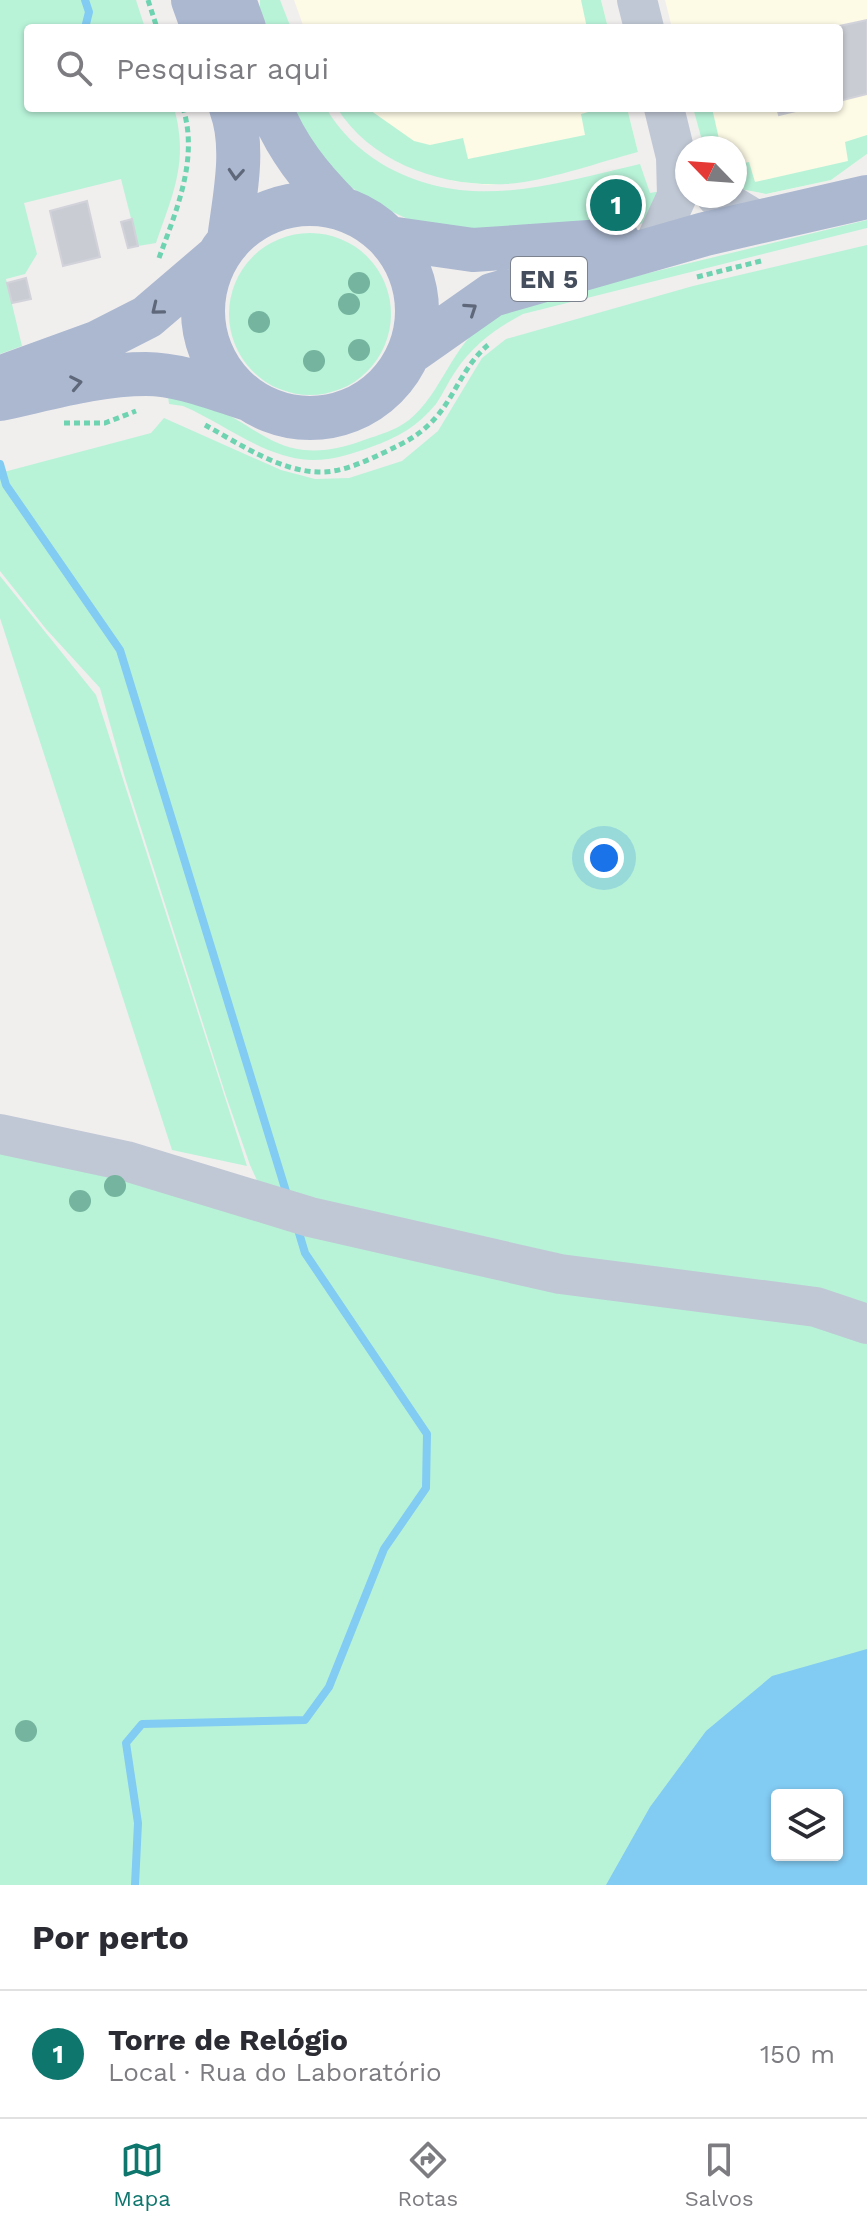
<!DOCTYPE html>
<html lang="pt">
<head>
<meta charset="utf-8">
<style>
  :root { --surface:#fff; --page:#f2f2f3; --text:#2b2b33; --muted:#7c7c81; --line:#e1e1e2; --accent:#0f766e }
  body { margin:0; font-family:"Work Sans",sans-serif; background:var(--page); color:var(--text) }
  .controls { position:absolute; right:24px; bottom:24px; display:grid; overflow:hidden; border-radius:8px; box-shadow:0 2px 6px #0004 }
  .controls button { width:72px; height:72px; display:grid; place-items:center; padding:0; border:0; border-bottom:2px solid var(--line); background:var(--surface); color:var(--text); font:40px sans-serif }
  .compass { position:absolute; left:675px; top:136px; width:72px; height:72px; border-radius:50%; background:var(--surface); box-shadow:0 2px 6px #0004; rotate:295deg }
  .you { position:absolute; left:604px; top:858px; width:28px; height:28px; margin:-20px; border:6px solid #fff; border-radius:50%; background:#1a73e8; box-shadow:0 0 0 12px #1a73e833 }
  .badge { display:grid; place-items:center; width:52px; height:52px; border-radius:50%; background:var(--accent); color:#fff; font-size:26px; font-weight:700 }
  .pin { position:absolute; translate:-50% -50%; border:4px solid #fff; box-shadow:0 2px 8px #0006 }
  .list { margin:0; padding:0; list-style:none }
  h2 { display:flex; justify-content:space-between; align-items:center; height:104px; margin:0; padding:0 32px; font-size:34px }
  h2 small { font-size:26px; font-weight:400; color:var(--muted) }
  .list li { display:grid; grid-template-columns:52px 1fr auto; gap:24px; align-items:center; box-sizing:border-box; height:128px; padding:0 32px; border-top:2px solid var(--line) }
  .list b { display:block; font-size:30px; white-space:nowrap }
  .list p { margin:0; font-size:26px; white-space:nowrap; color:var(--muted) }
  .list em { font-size:26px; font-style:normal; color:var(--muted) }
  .icon { flex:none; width:44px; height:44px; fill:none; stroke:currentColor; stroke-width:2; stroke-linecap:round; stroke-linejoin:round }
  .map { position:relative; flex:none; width:867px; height:1885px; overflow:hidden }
  .search { position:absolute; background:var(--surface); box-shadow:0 2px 6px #0004; left:24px; right:24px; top:24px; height:88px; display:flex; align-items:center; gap:20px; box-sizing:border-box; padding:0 28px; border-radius:8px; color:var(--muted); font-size:30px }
  .sheet { height:232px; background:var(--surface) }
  nav { display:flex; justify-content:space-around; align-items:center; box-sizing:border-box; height:112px; border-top:2px solid var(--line); background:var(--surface); font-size:22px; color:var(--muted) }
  nav a { display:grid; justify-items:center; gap:4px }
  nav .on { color:var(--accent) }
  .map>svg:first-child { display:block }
  .commercial { fill:#fdfae6 }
  .green { fill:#b8f3d8; fill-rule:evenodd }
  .water { fill:#82cbf3; fill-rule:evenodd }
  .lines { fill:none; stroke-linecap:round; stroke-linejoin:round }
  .stream { stroke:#82cbf3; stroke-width:8 }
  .building { fill:#caccd4; stroke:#d2d3da; stroke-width:2 }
  .path { stroke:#6ed3b0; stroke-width:5; stroke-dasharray:6 4; stroke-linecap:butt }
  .minor { stroke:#c0c8d5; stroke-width:40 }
  .major { stroke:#abb8d0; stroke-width:44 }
  .tree { fill:#75b49e }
  .oneway { stroke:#5e687a }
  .labels { text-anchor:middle; stroke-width:7; stroke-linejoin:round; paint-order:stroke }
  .shield { fill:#fff; stroke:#7d838e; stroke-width:2 }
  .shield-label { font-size:26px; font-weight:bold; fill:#454e5d }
</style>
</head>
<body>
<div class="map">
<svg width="867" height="1885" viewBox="0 0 867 1885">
  <rect width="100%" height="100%" fill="#f1eeee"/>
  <path class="commercial" d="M294,0H601L608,28H304Z
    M665,0H867V154L831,180L767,194L735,188V148H704L693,108H839V28H672Z
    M337,108H627L638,152L520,182L488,185L453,181L399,163L372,145Z"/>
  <path class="green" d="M0,0H136L145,28H28V108H174C189,161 173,194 156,243L138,246L121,179L24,203L37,254L25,274L6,279L22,346L0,354Z
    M260,0H280L291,28H260Z
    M581,0H601L608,28H587Z
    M285,108H326C340,132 358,149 382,164C468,214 551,184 640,164L650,193L666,190L646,223L565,234L427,228L382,207L330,174Z
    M337,108H367L414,141L430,145L463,138L468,159L585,135L581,114L603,108H627L638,152C600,162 555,178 517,183C451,190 374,167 337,108Z
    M693,108H712L721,148H704Z
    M867,135V154L831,180L766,194L735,188V165L749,162L755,182L848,161L845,142Z
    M867,220V228L523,314C495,329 473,345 455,372C448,382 443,394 436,404C418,426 397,438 371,447C349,455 324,463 300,459C258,453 221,422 183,406L169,404L168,396C184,400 200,403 215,409C246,421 270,447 304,450C325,452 345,447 364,440C379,435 396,430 409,420C442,393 452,345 488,320C498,313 511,309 521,304Z
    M229 314a81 81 0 1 1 162 0a81 81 0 1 1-162 0Z
    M867,245V1308L800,1319L867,1339V1885H0V1147L275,1220L250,1165L226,1096L125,778L100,688L46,629L0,571V473L151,433L164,418L281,470L315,479L349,478L402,461L438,431L482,358L506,339L693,286ZM777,1795H837V1855H777Z
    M0,576L96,695L247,1166L172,1150L0,618Z"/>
  <path class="water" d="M867,1649V1885H606L650,1807L706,1731L772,1676ZM777,1795H837V1855H777Z"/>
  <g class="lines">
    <path class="stream" d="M85,28L89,12L85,0
      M0,464L6,485L120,650L288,1198
      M135,1885L138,1823L126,1743L142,1724L305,1720L329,1687L384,1549L426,1488L427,1434L305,1253L299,1233"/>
  </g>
  <path class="building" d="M867,20V94L839,101V28H830Z
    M777,108H808L779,115Z
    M87,201L100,257L63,266L50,211Z
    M132,219L138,246L128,248L121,222Z
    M26,278L31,299L12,303L7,283Z"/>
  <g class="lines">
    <path class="path" d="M148,0L157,28
      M159,258C176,211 199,159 183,108
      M697,277L761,261
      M64,423H105L136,411
      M205,425C238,443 279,471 318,472C340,473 364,462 383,453C406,442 421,435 438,415C456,393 465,364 488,345"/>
    <path class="minor" d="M637,0L644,28
      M716,196L759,222
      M658,237L677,196L676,157L664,108
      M0,1134L126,1161L310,1217L560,1274L816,1307L867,1324"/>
    <path class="major" d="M193,0L203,28
      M234,0L244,28
      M271,108C286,147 311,178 340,207
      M203 311a107 107 0 1 1 214 0a107 107 0 1 1-214 0Z
      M389,238L473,250L618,240
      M229,240C234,199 246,148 231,108
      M408,354L492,295L705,234L867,197
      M8,375L96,343L147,317L216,258
      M0,399C47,389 97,374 146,374C180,374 216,389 248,399"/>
  </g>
  <g class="tree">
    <circle cx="359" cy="283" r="11"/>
    <circle cx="349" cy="304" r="11"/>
    <circle cx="259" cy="322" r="11"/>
    <circle cx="359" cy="350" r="11"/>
    <circle cx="314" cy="361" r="11"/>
    <circle cx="115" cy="1186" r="11"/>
    <circle cx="80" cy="1201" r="11"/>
    <circle cx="26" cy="1731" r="11"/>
  </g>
  <defs><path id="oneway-chevron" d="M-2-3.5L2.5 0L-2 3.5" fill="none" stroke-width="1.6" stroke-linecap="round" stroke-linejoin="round" transform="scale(2)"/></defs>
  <g class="oneway">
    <use href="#oneway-chevron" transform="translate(236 174) rotate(94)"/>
    <use href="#oneway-chevron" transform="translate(157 309) rotate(141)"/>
    <use href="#oneway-chevron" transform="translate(471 309) rotate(-34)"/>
    <use href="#oneway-chevron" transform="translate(76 383) rotate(-11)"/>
  </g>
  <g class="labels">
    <rect class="shield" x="511" y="257" width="76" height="44" rx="6"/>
    <g class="shield-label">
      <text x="549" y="288">EN 5</text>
    </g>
  </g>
</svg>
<div class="controls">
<button><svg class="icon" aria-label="layers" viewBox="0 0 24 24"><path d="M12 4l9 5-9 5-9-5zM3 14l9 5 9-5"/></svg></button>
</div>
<svg class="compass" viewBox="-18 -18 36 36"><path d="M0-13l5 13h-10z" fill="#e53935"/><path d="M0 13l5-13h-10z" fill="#7c7c81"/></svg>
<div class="you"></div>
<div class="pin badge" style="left:616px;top:205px">1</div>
<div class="search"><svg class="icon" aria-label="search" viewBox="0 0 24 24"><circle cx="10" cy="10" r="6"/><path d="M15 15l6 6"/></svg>Pesquisar aqui</div>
</div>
<section class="sheet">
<h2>Por perto<small></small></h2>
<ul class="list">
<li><span class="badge">1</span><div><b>Torre de Relógio</b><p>Local · Rua do Laboratório</p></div><em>150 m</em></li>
</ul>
</section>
<nav>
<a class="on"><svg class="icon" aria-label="map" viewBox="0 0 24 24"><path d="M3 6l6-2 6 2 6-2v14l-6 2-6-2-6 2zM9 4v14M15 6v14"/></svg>Mapa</a>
<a><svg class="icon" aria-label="directions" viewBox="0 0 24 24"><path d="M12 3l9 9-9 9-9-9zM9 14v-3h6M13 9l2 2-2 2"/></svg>Rotas</a>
<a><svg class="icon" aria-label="saved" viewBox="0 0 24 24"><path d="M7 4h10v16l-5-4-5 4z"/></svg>Salvos</a>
</nav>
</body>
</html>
